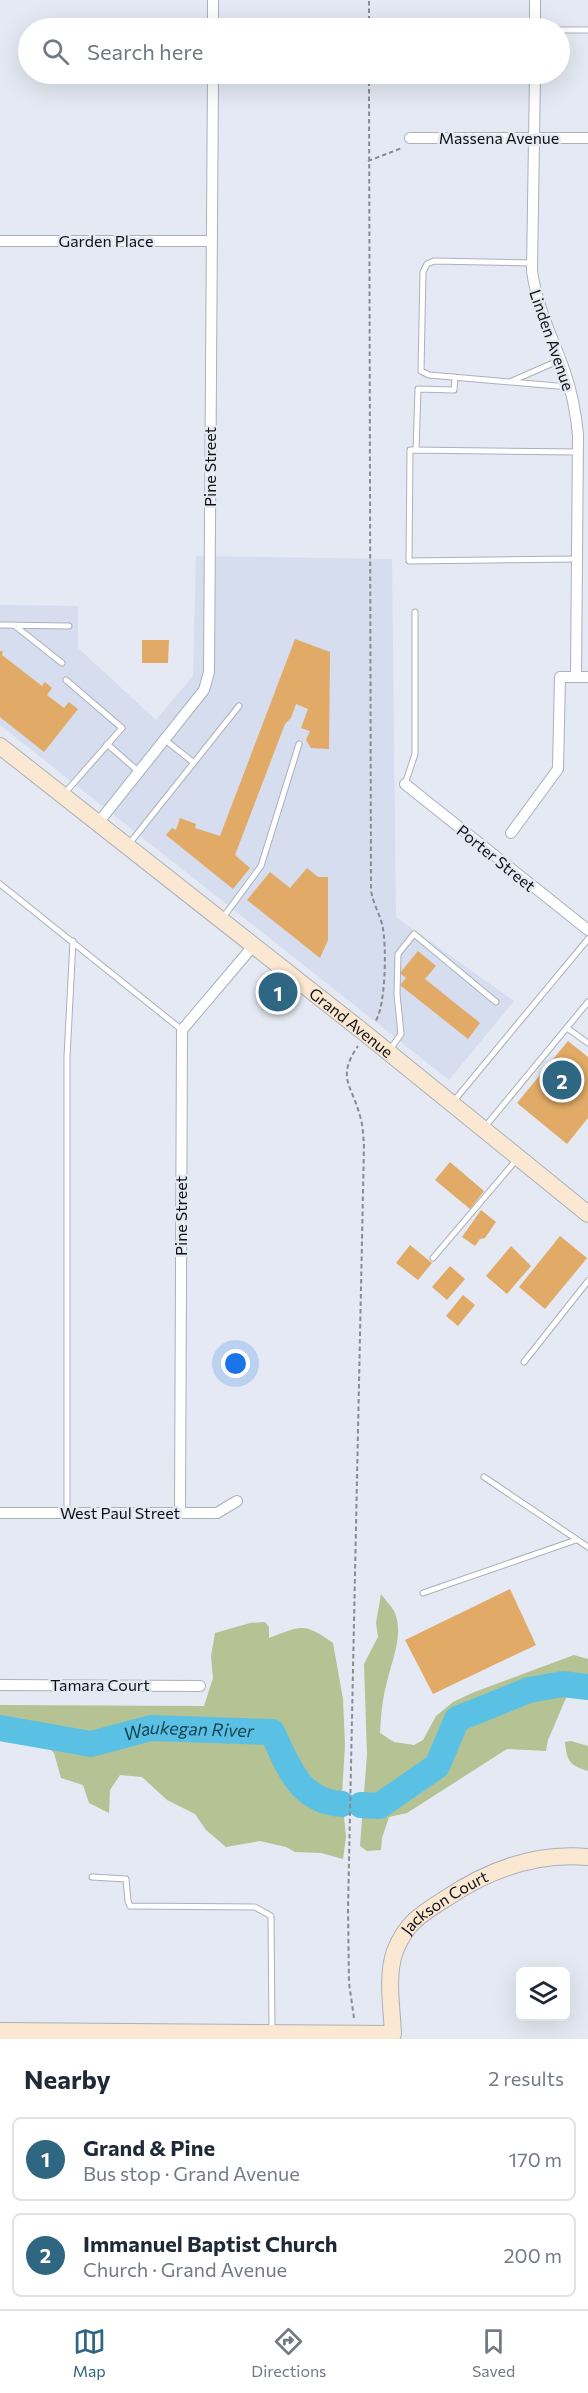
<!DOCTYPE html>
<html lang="en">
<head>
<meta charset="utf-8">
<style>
  :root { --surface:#fff; --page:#f6f6f7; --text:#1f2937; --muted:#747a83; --line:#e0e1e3; --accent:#2f6681 }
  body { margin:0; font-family:Commissioner,sans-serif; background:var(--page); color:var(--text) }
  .controls { position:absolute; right:18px; bottom:18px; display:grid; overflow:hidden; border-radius:9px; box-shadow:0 6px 24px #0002 }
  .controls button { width:54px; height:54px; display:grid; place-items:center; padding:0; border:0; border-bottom:2px solid var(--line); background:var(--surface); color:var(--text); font:30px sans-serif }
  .you { position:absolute; left:236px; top:1364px; width:21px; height:21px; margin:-15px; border:4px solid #fff; border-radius:50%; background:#1a73e8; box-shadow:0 0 0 9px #1a73e833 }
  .badge { display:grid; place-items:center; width:39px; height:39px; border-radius:50%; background:var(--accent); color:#fff; font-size:20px; font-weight:700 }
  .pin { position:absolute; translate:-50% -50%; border:3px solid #fff; box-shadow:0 2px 6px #0006 }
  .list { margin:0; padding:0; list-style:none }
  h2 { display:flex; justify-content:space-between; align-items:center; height:78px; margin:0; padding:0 24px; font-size:26px }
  h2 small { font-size:20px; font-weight:400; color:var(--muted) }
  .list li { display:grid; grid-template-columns:39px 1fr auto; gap:18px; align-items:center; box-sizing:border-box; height:84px; margin:0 12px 12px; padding:0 12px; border:2px solid var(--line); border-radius:9px }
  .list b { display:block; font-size:22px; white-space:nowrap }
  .list p { margin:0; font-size:20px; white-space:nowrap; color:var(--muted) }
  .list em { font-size:20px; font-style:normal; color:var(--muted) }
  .icon { flex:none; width:33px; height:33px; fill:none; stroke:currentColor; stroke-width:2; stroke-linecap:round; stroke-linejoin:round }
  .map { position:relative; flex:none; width:588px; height:2039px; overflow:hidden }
  .search { position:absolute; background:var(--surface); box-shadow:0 6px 24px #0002; left:18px; right:18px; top:18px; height:66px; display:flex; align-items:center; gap:15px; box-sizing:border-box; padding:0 21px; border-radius:33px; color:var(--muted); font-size:22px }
  .sheet { height:270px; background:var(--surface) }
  nav { display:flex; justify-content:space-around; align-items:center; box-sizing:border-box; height:84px; border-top:2px solid var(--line); background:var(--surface); font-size:16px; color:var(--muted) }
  nav a { display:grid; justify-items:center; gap:3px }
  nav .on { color:var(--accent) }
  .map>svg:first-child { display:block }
  .built { fill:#d5ddee }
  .green { fill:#b4c294 }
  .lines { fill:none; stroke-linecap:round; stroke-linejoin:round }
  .river { stroke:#5bc1e4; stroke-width:26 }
  .building { fill:#e1aa66 }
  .lane-casing { stroke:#abb0b9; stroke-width:7 }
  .street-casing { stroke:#abb0b9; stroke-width:12 }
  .secondary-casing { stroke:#abb0b9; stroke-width:18 }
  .path { stroke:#878b92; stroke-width:2; stroke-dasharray:4.5 3; stroke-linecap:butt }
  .lane { stroke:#fff; stroke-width:5 }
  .street { stroke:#fff; stroke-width:10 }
  .secondary { stroke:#fbe8d3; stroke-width:16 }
  .labels { text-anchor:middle; stroke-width:5; stroke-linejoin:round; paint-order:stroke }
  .street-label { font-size:16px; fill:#101115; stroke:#e4e9f3 }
  .water-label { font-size:18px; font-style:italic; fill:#174453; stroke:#e4e9f3 }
</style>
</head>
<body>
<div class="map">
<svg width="588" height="2039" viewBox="0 0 588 2039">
  <rect width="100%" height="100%" fill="#e4e9f3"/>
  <path class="built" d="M196,556L392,559L396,917L514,1001L449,1080L0,725V605L78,606V648L156,720L193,676Z"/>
  <path class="green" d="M381,1594C385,1600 392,1606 395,1613C404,1637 391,1662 386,1686C382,1701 381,1717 380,1733L394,1742L414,1745L423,1740L436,1716L453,1702L472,1693L574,1655L588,1659V1698L569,1691L548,1740L546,1751L507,1749L407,1813L389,1817L382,1838L381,1850L367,1851L360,1846L367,1754L364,1664L378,1637L376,1623Z
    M265,1622L269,1627V1638C302,1626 303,1622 333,1643L343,1699L345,1745L342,1795L346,1837L343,1859L321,1853L295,1852L286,1847L260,1841L226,1847L206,1830L195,1814L167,1800L142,1777L120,1775L110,1790L109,1813L89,1803L83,1785L61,1778L54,1753L43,1742L0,1740V1705L204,1706L213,1678L211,1656L215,1633L250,1623Z
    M571,1741L588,1746V1771C569,1765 567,1761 565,1742Z"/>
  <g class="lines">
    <g class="river">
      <path id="s1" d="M0,1728L91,1744L151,1728L272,1732C288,1765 299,1802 342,1804"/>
      <path d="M361,1805L379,1806L437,1766L457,1719L529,1690L563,1684L588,1687"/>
    </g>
  </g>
  <path class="building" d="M295,639L330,652L329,749L311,748L306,740L310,731L301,728L308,709L296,704L291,718L285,724L235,855L250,868L233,889L166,835L172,828L176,830L180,818L196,824L195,828L220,836Z
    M142,640H169L168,663H142Z
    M0,651H3L2,655L42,686L45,682L52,688L47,695L64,708L69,702L78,709L44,752L0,717Z
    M307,868L318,877H328V940L320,958L247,900L270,872L290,888Z
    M418,951L436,966L425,979L480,1023L468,1039L400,985L406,978L400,973Z
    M568,1041L588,1057V1118L567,1144L517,1103Z
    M450,1162L484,1191L470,1209L435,1180Z
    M481,1210L496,1222L485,1238L480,1239L475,1246L462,1237Z
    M560,1236L587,1258L545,1309L519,1287Z
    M410,1245L432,1263L418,1280L396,1263Z
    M511,1246L531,1266L507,1294L486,1276Z
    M450,1266L465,1279L447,1300L432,1287Z
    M463,1295L475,1305L458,1326L446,1316Z
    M510,1589L536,1645L433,1694L405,1640Z"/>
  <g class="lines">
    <defs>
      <path id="lane" d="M560,30H588
        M531,263L434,261L427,264L423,272L421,371L429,375L569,387
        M512,381L560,360
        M416,450L418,389L454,390L455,377
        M577,559L409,561L410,450L578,452
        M0,625L69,626
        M14,625L62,663
        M164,739L194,763
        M107,744L138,771
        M405,784L415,754V612
        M64,794L122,728L66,680
        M129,844L239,706
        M0,884L182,1030
        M222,919L261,866L299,744
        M567,1028L588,1043
        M389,1051L401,1034L397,994L398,954L414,934L496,1002
        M453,1102L588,939
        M484,1128L588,1002
        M433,1258L518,1158
        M524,1362L588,1281
        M484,1477L588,1547
        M67,1512V1057L73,941
        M423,1593L576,1540
        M92,1877L126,1879L128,1901L130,1906L255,1907L271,1916L272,2031"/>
      <path id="street" d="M213,28V0
        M535,28V0
        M535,74L532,271C537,307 553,338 565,372C572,392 576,414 578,435L576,677
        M410,138H588
        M0,241H211
        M405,784L588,930
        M98,823L204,690L209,672L213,74
        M511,833L558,769L560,677H588
        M0,1513H217L237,1501
        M180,1513L182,1030L254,945
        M0,1685L200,1686"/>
      <g id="secondary">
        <path id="s2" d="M0,746L366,1034L588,1214"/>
        <path id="s3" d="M0,2031L393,2034C392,2008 386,1976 395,1951C406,1923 421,1914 445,1899C488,1870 535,1852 588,1857"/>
      </g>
    </defs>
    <use href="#lane" class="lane-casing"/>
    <use href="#street" class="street-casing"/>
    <use href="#secondary" class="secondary-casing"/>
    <path class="path" d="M369,28V0
      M369,74L371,889C372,902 379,912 382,924C387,943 386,1007 375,1022
      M368,161L402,148
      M354,2018L349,1983L348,1909L364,1144C363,1135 363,1125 360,1116C352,1085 336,1078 358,1046"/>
    <use href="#lane" class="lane"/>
    <use href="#street" class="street"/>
    <use href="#secondary" class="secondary"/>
  </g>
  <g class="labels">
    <g class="street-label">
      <text x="499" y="144">Massena Avenue</text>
      <text x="106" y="247">Garden Place</text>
      <text transform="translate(552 340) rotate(71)" y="6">Linden Avenue</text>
      <text transform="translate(210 467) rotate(-90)" y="6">Pine Street</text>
      <text transform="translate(496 858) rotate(39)" y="6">Porter Street</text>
      <text dy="6" stroke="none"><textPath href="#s2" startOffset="447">Grand Avenue</textPath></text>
      <text transform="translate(181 1216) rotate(-90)" y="6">Pine Street</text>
      <text x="120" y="1519">West Paul Street</text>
      <text x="100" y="1691">Tamara Court</text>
      <text dy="6" stroke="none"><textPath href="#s3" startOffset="548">Jackson Court</textPath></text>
    </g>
    <g class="water-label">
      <text dy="6" stroke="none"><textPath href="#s1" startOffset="192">Waukegan River</textPath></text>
    </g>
  </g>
</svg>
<div class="controls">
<button><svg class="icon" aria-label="layers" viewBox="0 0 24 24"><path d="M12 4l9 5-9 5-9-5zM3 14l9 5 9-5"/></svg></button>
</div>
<div class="you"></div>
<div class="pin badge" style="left:278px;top:992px">1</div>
<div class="pin badge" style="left:562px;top:1080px">2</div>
<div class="search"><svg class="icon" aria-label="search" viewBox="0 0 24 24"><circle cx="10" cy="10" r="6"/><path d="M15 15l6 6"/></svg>Search here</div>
</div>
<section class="sheet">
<h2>Nearby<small>2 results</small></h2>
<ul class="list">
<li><span class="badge">1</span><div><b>Grand &amp; Pine</b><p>Bus stop · Grand Avenue</p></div><em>170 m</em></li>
<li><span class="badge">2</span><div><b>Immanuel Baptist Church</b><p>Church · Grand Avenue</p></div><em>200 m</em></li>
</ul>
</section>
<nav>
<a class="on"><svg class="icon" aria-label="map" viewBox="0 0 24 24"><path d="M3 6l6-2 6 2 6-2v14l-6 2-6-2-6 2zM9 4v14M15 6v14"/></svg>Map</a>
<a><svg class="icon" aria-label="directions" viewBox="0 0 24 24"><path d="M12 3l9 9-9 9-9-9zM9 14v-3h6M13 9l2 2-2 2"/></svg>Directions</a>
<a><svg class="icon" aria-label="saved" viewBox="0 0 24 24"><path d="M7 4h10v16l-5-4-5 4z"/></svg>Saved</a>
</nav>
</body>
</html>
